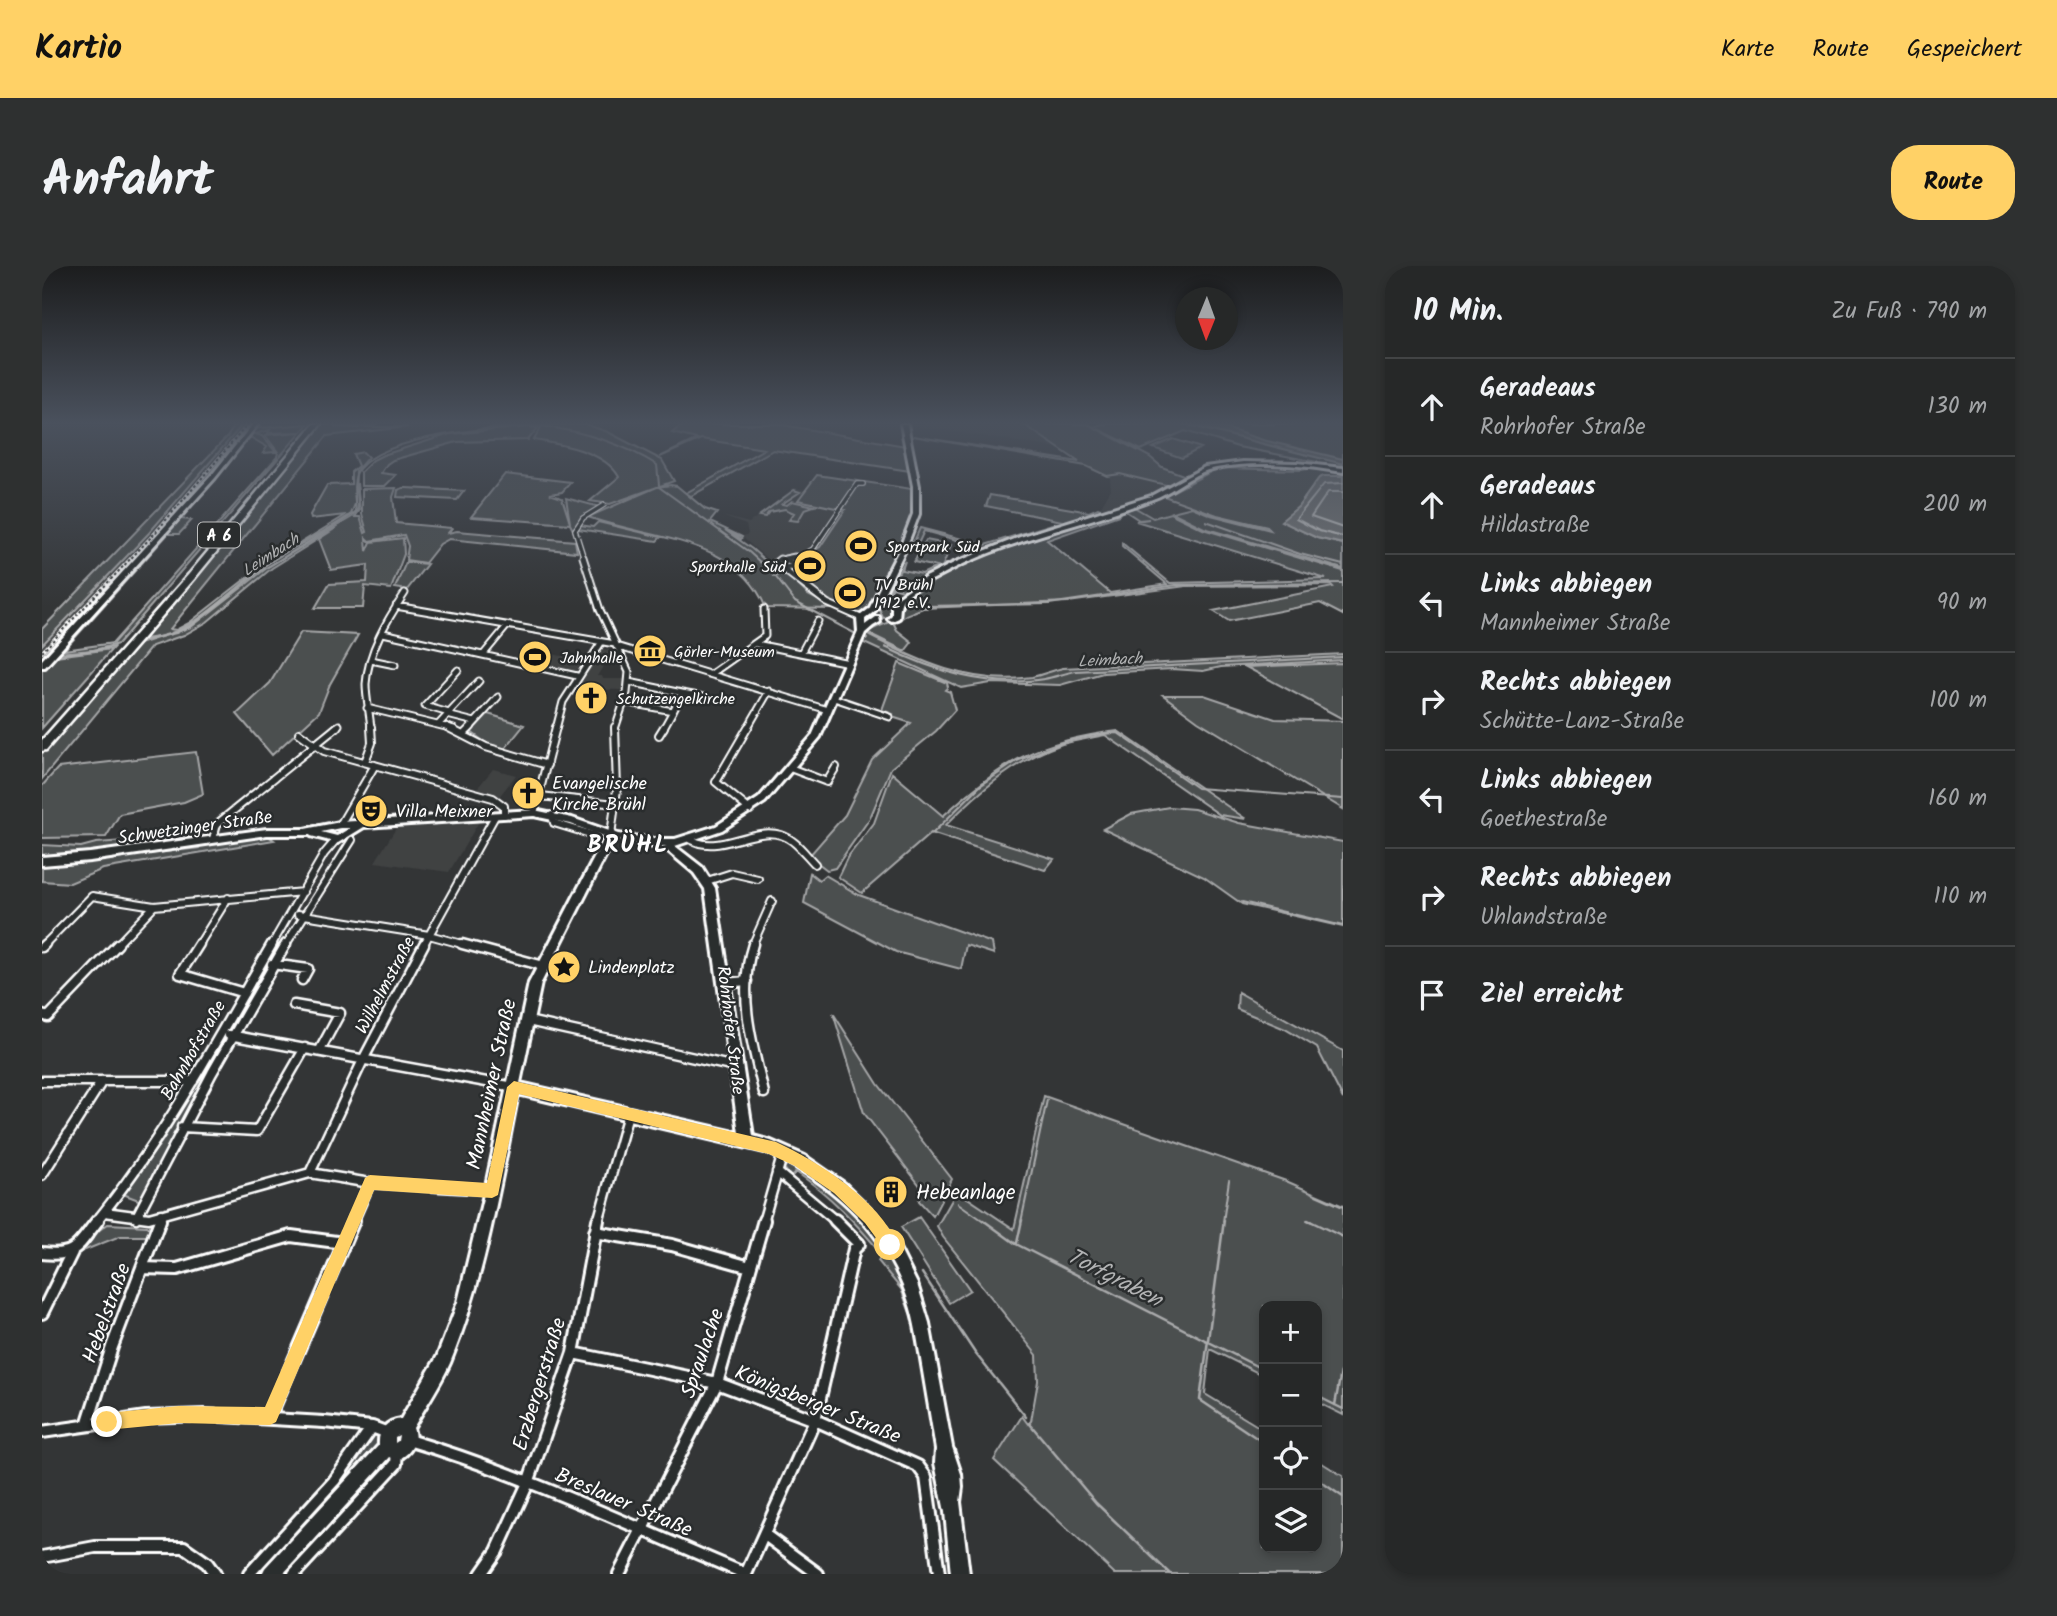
<!DOCTYPE html>
<html lang="de">
<head>
<meta charset="utf-8">
<style>
  :root { --surface:#262828; --page:#2e3030; --text:#f1f3f6; --muted:#a4a6a8; --line:#424445; --accent:#ffd166 }
  body { margin:0; font-family:Kalam,sans-serif; background:var(--page); color:var(--text) }
  .controls { position:absolute; right:21px; bottom:21px; display:grid; overflow:hidden; border-radius:14px; box-shadow:0 4px 10px #0003 }
  .controls button { width:63px; height:63px; display:grid; place-items:center; padding:0; border:0; border-bottom:2px solid var(--line); background:var(--surface); color:var(--text); font:35px sans-serif }
  .compass { position:absolute; left:1133px; top:21px; width:63px; height:63px; border-radius:50%; background:var(--surface); box-shadow:0 4px 10px #0003; rotate:181deg }
  .stop { position:absolute; width:21px; height:21px; margin:-16px; border:5px solid #ffd166; border-radius:50%; background:#fff }
  .stop.end { background:#ffd166; border-color:#fff; box-shadow:0 2px 7px #0008 }
  .list { margin:0; padding:0; list-style:none }
  h2 { display:flex; justify-content:space-between; align-items:center; height:91px; margin:0; padding:0 28px; font-size:30px }
  h2 small { font-size:23px; font-weight:400; color:var(--muted) }
  .list li { display:grid; grid-template-columns:46px 1fr auto; gap:21px; align-items:center; box-sizing:border-box; height:98px; padding:0 28px; border-top:2px solid var(--line) }
  .list b { display:block; font-size:26px; white-space:nowrap }
  .list p { margin:0; font-size:23px; white-space:nowrap; color:var(--muted) }
  .list em { font-size:23px; font-style:normal; color:var(--muted) }
  .icon { flex:none; width:38px; height:38px; fill:none; stroke:currentColor; stroke-width:2; stroke-linecap:round; stroke-linejoin:round }
  .map { position:relative; flex:none; width:1301px; height:1308px; overflow:hidden; border-radius:28px }
  header { display:flex; align-items:center; gap:42px; box-sizing:border-box; height:98px; padding:0 35px; background:var(--accent); color:#111 }
  header strong { font-size:33px }
  nav { display:flex; gap:38px; margin-inline-start:auto; font-size:24px }
  .intro { display:flex; align-items:center; justify-content:space-between; box-sizing:border-box; height:168px; padding:0 42px }
  h1 { margin:0; font-size:49px }
  .button { padding:18px 32px; border-radius:28px; background:var(--accent); color:#111; font-size:24px; font-weight:700 }
  main { display:flex; gap:42px; padding:0 42px }
  aside { flex:1; background:var(--surface); border-radius:28px; box-shadow:0 4px 10px #0003 }
  .map>svg:first-child { display:block }
  .built { fill:#404243 }
  .green { fill:#4c4f50; stroke:#a6a7a8; stroke-width:2; fill-rule:evenodd }
  .water { fill:#737576; stroke:#abacad; stroke-width:2 }
  .lines { fill:none; stroke-linecap:round; stroke-linejoin:round }
  .shore { stroke:#c7c8c8; stroke-width:2 }
  .stream-far1 { stroke:#abacad; stroke-width:2 }
  .stream { stroke:#abacad; stroke-width:2.5 }
  .street-far4-casing { stroke:#fff; stroke-width:6 }
  .street-far3-casing { stroke:#fff; stroke-width:9 }
  .street-far2-casing { stroke:#fff; stroke-width:10 }
  .street-far1-casing { stroke:#fff; stroke-width:13 }
  .street-casing { stroke:#fff; stroke-width:16 }
  .secondary-casing { stroke:#fff; stroke-width:6 }
  .highway-casing { stroke:#fff; stroke-width:5 }
  .street-far4 { stroke:#2a2d2e; stroke-width:3.5 }
  .street-far3 { stroke:#2a2d2e; stroke-width:5 }
  .street-far2 { stroke:#2a2d2e; stroke-width:6 }
  .street-far1 { stroke:#2a2d2e; stroke-width:8 }
  .street { stroke:#2a2d2e; stroke-width:10 }
  .secondary { fill:#2a2d2e; fill-rule:evenodd }
  .highway { fill:#2a2d2e; fill-rule:evenodd }
  .rail-casing { stroke:#fff; stroke-width:3.5 }
  .rail { stroke:#2a2d2e; stroke-width:2; stroke-dasharray:2.5; stroke-linecap:butt }
  .route { fill:#ffd166 }
  .labels { text-anchor:middle; stroke-width:5; stroke-linejoin:round; paint-order:stroke }
  .shield { fill:#2a2d2e; stroke:#bfc0c0; stroke-width:2 }
  .shield-label { font-size:16px; font-weight:bold; fill:#fff }
  .far-poi-label { font-size:16px; fill:#fff; stroke:#2a2d2e; text-anchor:start }
  .far-water-label { font-size:16px; font-style:italic; fill:#b2b3b4; stroke:#2a2d2e }
  .poi-label { font-size:18px; fill:#fff; stroke:#2a2d2e; text-anchor:start }
  .street-label { font-size:18px; fill:#fff; stroke:#2a2d2e }
  .near-street-label { font-size:21px; fill:#fff; stroke:#2a2d2e }
  .near-poi-label { font-size:21px; fill:#fff; stroke:#2a2d2e; text-anchor:start }
  .near-water-label { font-size:23px; font-style:italic; fill:#b2b3b4; stroke:#2a2d2e }
  .district-label { font-size:24px; font-weight:bold; letter-spacing:2px; fill:#fff; stroke:#2a2d2e }
</style>
</head>
<body>
<header>
<strong>Kartio</strong>
<nav><a>Karte</a><a>Route</a><a>Gespeichert</a></nav>
</header>
<div class="intro"><h1>Anfahrt</h1><a class="button">Route</a></div>
<main>
<div class="map">
<svg width="1301" height="1308" viewBox="0 0 1301 1308">
  <rect width="100%" height="100%" fill="#333536"/>
  <filter id="ink" filterUnits="userSpaceOnUse"><feTurbulence type="fractalNoise" baseFrequency=".0143" numOctaves="2"/><feDisplacementMap in="SourceGraphic" scale="14" xChannelSelector="R" yChannelSelector="G"/><feConvolveMatrix kernelMatrix="1 2 1 2 8 2 1 2 1" color-interpolation-filters="sRGB"/></filter>
  <g filter="url(#ink)">
    <path class="built" d="M201,158H208L115,267L0,390V379L107,267Z
      M869,158H981L1016,182L869,159Z
      M1078,208L1128,220L1066,246L1058,242L1069,223L1068,212L1065,210Z
      M752,222L764,224L756,233L796,241L763,287L726,294L700,271L706,268L704,259L680,250L707,257Z
      M1121,230L1150,241L1110,252L1092,241Z
      M483,382L524,391L540,395L533,407L473,394Z
      M558,382L571,385L555,410H560L561,413H583L581,424L532,423Z
      M451,503L474,509L456,532L433,525Z
      M438,554L407,606L333,596L356,559Z"/>
    <path class="green" d="M193,158H201L107,267L0,379V363L186,170Z
      M208,158H212L175,205L7,387H3L115,267Z
      M216,158H218L216,162L266,158L76,378L52,384L15,387L117,275ZM228,164L226,167L258,166L223,169L236,186L235,191L71,377L22,384L126,268H137L150,254L138,253L208,171L225,181L221,187L234,186L220,170L213,168Z
      M280,158H293V161L318,162L313,160L336,158L319,161H366L285,170L128,363L134,364L147,357L216,303L304,249L269,253L268,249L285,219L309,218V206L316,200L311,188L321,186L326,191L314,205L313,238L309,248C284,266 256,278 230,295C189,322 154,370 102,373Z
      M501,158H543L566,166L620,194L632,215L568,238L548,235L577,211C563,185 518,178 492,174Z
      M641,158H735L864,180L868,205L731,184L649,230L644,227L722,183L659,173L618,191L655,173L630,167Z
      M981,158H1046L1108,191L1120,201L1144,210L1128,220L1078,208L1065,210L1044,200L871,170L1037,196Z
      M1060,158H1301V210L1277,212L1256,241L1240,255L1275,272L1301,278V303L1162,262L1130,246L1150,241L1169,249L1228,264L1225,261L1175,249L1122,230L1176,202L1260,204L1277,200L1276,196L1196,181L1143,165L1099,184L1052,161Z
      M486,161L496,162L486,174L415,176L351,194L345,198L339,207L354,209L343,220H319V206L331,194L341,189L408,168Z
      M1131,173L1159,182L1140,192L1111,182Z
      M463,208L529,216L520,226L508,228L520,232L528,257L524,232L558,241L539,251L532,266L528,258L429,251Z
      M775,209L870,223L869,230L872,231L869,257H867L860,280L824,347C802,352 762,319 745,306L758,293L773,289L770,286L778,281L803,244L756,234Z
      M315,217L318,244L313,251H318L323,267L325,266L320,248V223L354,222L351,231L354,257L410,262L406,267L415,265L533,275L535,286L407,273L398,278L383,297L364,294L366,280L362,269L327,275L324,272L325,285L329,276L361,272L362,288L349,323L323,320L321,342H273L287,318L325,316L326,299L289,304L277,273L294,262L230,302L165,356L142,369L110,380L0,513V487L97,378L149,361L226,301L310,251L316,244Z
      M629,219L635,220L663,243L675,247L668,256L700,271L699,273L683,264L710,283L737,307L730,310L745,308L766,329L793,343L724,342C694,270 608,274 546,251L615,221Z
      M361,222H364L422,225L415,234L355,231L356,224Z
      M752,224L758,226L740,238L745,239L750,235L772,240L763,243L756,255L747,254L752,247L743,243L727,246L723,251L717,250Z
      M948,229L1047,246L1056,242L1066,246L947,283L882,265L875,280H870L878,262L943,279L1020,255L944,240Z
      M1092,241L1111,252L1128,247L1161,263L1301,305V349L1278,337L1187,355L1171,345L1291,321L1289,319L1144,320L1026,336L881,342L864,349L852,358L855,364L870,376L863,385L824,366L854,353L859,335C916,285 1008,267 1079,244L1077,249L1005,274L1068,327L1125,318L1080,280V277L1128,317L1284,313L1094,255L1107,253L1097,254L1082,244Z
      M556,256L619,271L615,275L536,263L538,259L551,261Z
      M884,274L909,279L901,299L941,285L886,310L864,325L851,321L840,337L845,340L853,336L849,351L841,352L837,342L863,295L860,304L880,308L895,301L872,296Z
      M364,296L385,298L365,324L353,322Z
      M259,366L316,369L288,418L277,446L230,489L195,448L228,417Z
      M824,368C876,395 929,420 990,411C1000,409 1011,404 1021,402L1301,388V394L1179,401L1161,405L1130,403L1061,407L1018,419L949,417L919,422L820,376Z
      M70,383L0,462V401L13,390Z
      M857,397L905,417L906,421L903,424L908,426L913,444L894,465L849,502L828,552L793,602L785,604L767,590L803,549L830,494L869,457L850,451L851,448L840,444Z
      M1301,397V453L1204,401Z
      M1121,429H1162L1233,453L1301,455V543L1156,455Z
      M446,448L482,459L462,484L447,479L429,466Z
      M1076,465L1204,553L1178,549L1063,469C1049,472 1034,474 1020,478C974,494 937,525 904,559L1012,593L1003,604L889,567L820,627L796,611L805,592L832,557L850,507L901,550C959,497 996,474 1076,465Z
      M154,486L161,528L142,536L78,548L64,571L0,572V520L16,502Z
      M1127,541L1152,543L1197,557L1301,576V661L1200,638L1162,611L1061,563L1089,548Z
      M156,570L66,584L0,590V579L39,581L54,577Z
      M226,570L232,574L61,603L28,617L0,615V600L157,582L158,580Z
      M768,607L777,614L783,609L817,629L950,677L952,688L924,679L919,703L854,686L762,637Z
      M1196,726L1301,785V833L1275,782L1243,763L1195,743Z
      M791,747L836,818L910,913L891,950L877,935L879,921L822,847Z
      M177,778L182,779L99,935L81,928L121,874Z
      M1002,830L1244,915L1301,940V1149L1275,1136V1040H1222V1110L1168,1083L1163,1128L1222,1164V1282H1275V1194L1301,1210V1308H1073L952,1194L980,1150L986,1158L989,1155L996,1115L995,1089L901,971L895,960L915,925L972,963Z
      M747,896C763,906 783,915 797,928C833,961 865,1009 875,1057L868,1047L859,1023L836,995L840,988C814,957 788,929 754,906L749,911L742,902Z
      M877,951L928,1024L907,1037L859,961Z
      M66,958L105,960L111,964L108,970H78L41,985L56,965Z
      M335,1168L339,1170L336,1184L222,1308H213L330,1170Z
      M349,1191H353L247,1308H237Z"/>
    <path class="water" d="M1142,158H1171L1221,174L1301,193V198Z
      M1282,210H1301V278L1275,272L1239,255L1256,241L1277,212Z"/>
    <g class="lines">
      <path class="shore" d="M1301,217L1282,218L1254,253L1277,265L1301,271
        M1301,226H1286L1269,251L1301,262"/>
      <path class="stream-far1" d="M499,160C539,165 580,177 615,199L617,219
        M617,221L707,286L732,309
        M1164,255L1258,288L1301,299
        M733,310L753,336L814,368
        M883,340L1007,338L1134,319L1301,317
        M822,372L825,373
        M100,375L134,367L150,359L214,308L310,249L314,245C313,232 309,214 317,203C344,169 456,160 497,160
        M843,381C892,405 947,423 1002,413C1013,411 1023,407 1034,405L1301,391
        M15,389L72,381
        M891,567L938,520L975,495L1024,475L1059,468L1076,467L1155,522L1301,533
        M1200,636L1301,660
        M1274,929L1301,941
        M916,937L943,956
        M1265,954L1270,956
        M979,956L1005,834
        M1181,956L1187,914"/>
      <path class="stream" d="M941,954L974,978L1222,1104
        M1182,954L1158,1134L1222,1177
        M1266,954L1301,971
        M975,977L980,954
        M880,1007L933,1087L984,1151
        M1275,1130L1301,1143
        M1293,1139L1301,1095
        M988,1158L1054,1237L1128,1308
        M1275,1213L1301,1231"/>
      <defs>
        <path id="street-far4" d="M542,293L533,264L541,252L562,239
          M745,293L761,289L771,283L815,218H821"/>
        <path id="street-far3" d="M541,291L558,344L587,406L585,427L573,463
          M743,293L753,291
          M740,302L749,301L752,297L738,293L733,297L785,337L819,352
          M354,340L573,378
          M341,367L535,410
          M714,378L807,397
          M574,380L786,444
          M759,387L776,355
          M441,389L465,360
          M329,394L353,399
          M669,408L723,370L722,343
          M640,427L662,431
          M792,432L848,451
          M582,436L631,445L640,427L587,416
          M325,442L412,463
          M407,447L383,440L416,404
          M405,449L433,456
          M396,459L437,415
          M292,463L297,459
          M329,463C328,448 324,433 324,418C326,385 345,354 363,327
          M427,463L456,431
          M514,463L521,436L559,377
          M621,463L631,445
          M705,463L727,425"/>
        <path id="street-far2" d="M405,461L444,481L505,499
          M706,461L674,516L708,544
          M257,467L282,485L451,532L462,540V549
          M423,467L429,461
          M617,469L622,461
          M323,496L330,477L329,461
          M748,502L785,516L794,501
          M498,530L574,538
          M492,547L514,461
          M510,549L512,557L551,569
          M298,559L333,499
          M569,569L575,523L573,461
          M646,572C676,591 708,560 739,569C753,573 763,588 773,598
          M171,573L175,558L295,461
          M665,615L690,607L716,613
          M256,648L387,669L427,680
          M1,680L50,630L112,640L261,626
          M74,680L112,640
          M156,680L186,632
          M229,680L282,588L293,575
          M243,680L310,574
          M381,680L453,550
          M710,680L730,635"/>
        <path id="street-far1" d="M157,678L138,708L202,727
          M420,678L502,700
          M711,678C695,726 710,779 722,827
          M0,681L3,678
          M230,698L266,703L260,714
          M683,717L705,715
          M252,739L298,747L278,784
          M0,749L6,751L76,678
          M486,755L693,801
          M187,769L472,821
          M0,815H151
          M140,861L215,865L263,782
          M735,906L795,956
          M268,907L322,792L382,678
          M0,909L60,815
          M63,946L107,952L268,907L328,917L450,924
          M94,952L170,807L244,678
          M54,956C123,871 175,773 230,678
          M118,956L119,948
          M311,956L328,917
          M556,956L586,848
          M721,956L741,887"/>
        <path id="street" d="M553,966L630,979L708,1001
          M0,987C35,991 35,980 56,954
          M100,1002L135,1003L249,970L302,977
          M0,1047L30,986
          M531,1087L675,1117L773,1154L876,1200L884,1211L897,1308
          M228,1150L312,954
          M45,1159L70,1081L118,954
          M0,1166L104,1151L162,1149L282,1156L330,1161L346,1167
          M366,1174C482,1208 593,1262 704,1308
          M723,1269L776,1308
          M0,1291L53,1281H142L165,1297L173,1308
          M207,1308L292,1215L330,1161
          M252,1308L354,1198L355,1186
          M439,1308L455,1285L486,1217L531,1087L556,954
          M577,1308L675,1117L722,954
          M704,1308L773,1154L812,983L817,978L793,954"/>
        <path id="secondary" d="M211,158H216L173,212L3,401H0V394L169,210Z
          M859,158H865L877,220V248L864,282L834,344L823,353V359L834,351H837L838,356L831,360L823,367L778,471L723,536L680,564L633,580L660,601L673,622L711,870L729,875L763,890L802,917L833,947L853,974L875,1018L887,1057L910,1181L919,1208L920,1221L918,1236L927,1308H909L903,1246L893,1197L894,1183C889,1153 884,1123 879,1093C875,1070 872,1047 863,1025C839,961 788,916 727,887L476,828C458,918 443,1012 408,1097C398,1119 383,1141 371,1162C376,1176 369,1188 355,1194L348,1191L241,1308H220L223,1302L337,1179C336,1164 344,1155 359,1153L395,1091L416,1036L443,924L487,717L563,571L529,558L492,550L322,561L296,577L269,570L268,569H225L48,595L0,599V591L48,587L225,563H263L298,556L492,544L530,552L576,568L612,573H633L674,560L717,532L770,470L816,366L815,352L827,343L858,282L871,248V220ZM298,562H308L295,570L279,566ZM572,573L612,581L623,580L626,585L652,607L663,623L697,867L478,817L499,717ZM357,1169L356,1175L353,1177V1171Z
          M1201,196L1255,197L1301,202V206C1261,199 1215,194 1174,202C1151,206 1134,224 1113,232C1043,260 969,272 903,307C890,314 873,322 862,332C857,338 858,345 857,352L850,355L846,353L850,349V340L856,331L884,311L914,296L978,271L1109,230L1163,201Z"/>
        <path id="highway" d="M272,158H279L153,312L4,484L0,485V474L147,308Z"/>
      </defs>
      <use href="#street-far4" class="street-far4-casing"/>
      <use href="#street-far3" class="street-far3-casing"/>
      <use href="#street-far2" class="street-far2-casing"/>
      <use href="#street-far1" class="street-far1-casing"/>
      <use href="#street" class="street-casing"/>
      <use href="#secondary" class="secondary-casing"/>
      <use href="#highway" class="highway-casing"/>
      <use href="#street-far4" class="street-far4"/>
      <use href="#street-far3" class="street-far3"/>
      <use href="#street-far2" class="street-far2"/>
      <use href="#street-far1" class="street-far1"/>
      <use href="#street" class="street"/>
      <use href="#secondary" class="secondary"/>
      <use href="#highway" class="highway"/>
      <defs>
        <path id="rail" d="M0,386L113,267L206,158"/>
      </defs>
      <use href="#rail" class="rail-casing"/>
      <use href="#rail" class="rail"/>
    </g>
  </g>
  <linearGradient id="sky" x2="0" y2="1"><stop stop-color="#1c1d1e"/><stop offset="0.46" stop-color="#4a515d"/><stop offset="1" stop-color="#4a515d" stop-opacity="0"/></linearGradient>
  <rect width="1301" height="341" fill="url(#sky)"/>
  <path class="route" d="M472,815L734,876C777,896 837,934 856,979L853,984L848,987L843,984L823,957L792,927L753,900L727,888L477,828L456,929L450,932L332,924L234,1156L228,1159L137,1157L65,1164L59,1162L57,1156L59,1150L65,1147L137,1140L223,1141L323,912L328,909L445,917L465,821Z"/>
  <defs>
    <symbol id="stadium-disc" viewBox="-11 -11 22 22"><circle r="9.5" fill="#ffd166" stroke="#2a2d2e"/><path d="M0-5a6.5 5 0 1 0 0 10a6.5 5 0 1 0 0-10ZM-3.5-1.8h7v3.6h-7Z" fill="#111"/></symbol>
    <symbol id="museum-disc" viewBox="-11 -11 22 22"><circle r="9.5" fill="#ffd166" stroke="#2a2d2e"/><path d="M0-6L6-3V-2H-6V-3ZM-5-1h2V3h-2ZM-1-1h2V3h-2ZM3-1h2V3H3ZM-6 4H6V6H-6Z" fill="#111"/></symbol>
    <symbol id="church-disc" viewBox="-11 -11 22 22"><circle r="9.5" fill="#ffd166" stroke="#2a2d2e"/><path d="M-1.2-6h2.4v3.5h3.3v2.4h-3.3V6h-2.4V-.1h-3.3v-2.4h3.3Z" fill="#111"/></symbol>
    <symbol id="theatre-disc" viewBox="-11 -11 22 22"><circle r="9.5" fill="#ffd166" stroke="#2a2d2e"/><path d="M-5-5.5Q0-4 5-5.5V0Q5 5 0 6Q-5 5-5 0ZM-3.3-2.5H-1v1.5H-3.3ZM1-2.5H3.3v1.5H1ZM-2.8 1Q0 5.5 2.8 1Z" fill="#111"/></symbol>
    <symbol id="sight-disc" viewBox="-11 -11 22 22"><circle r="9.5" fill="#ffd166" stroke="#2a2d2e"/><path d="M0-6L1.8-2.2L6-1.7L2.9 1.2L3.7 5.4L0 3.3L-3.7 5.4L-2.9 1.2L-6-1.7L-1.8-2.2Z" fill="#111"/></symbol>
    <symbol id="building-disc" viewBox="-11 -11 22 22"><circle r="9.5" fill="#ffd166" stroke="#2a2d2e"/><path d="M-4-6H4V6H1V3H-1V6H-4ZM-2.5-4.3h1.7v1.8h-1.7ZM.8-4.3h1.7v1.8H.8ZM-2.5-1h1.7V.8h-1.7ZM.8-1h1.7V.8H.8Z" fill="#111"/></symbol>
  </defs>
  <g fill-rule="evenodd">
    <use href="#stadium-disc" x="800" y="261" width="38" height="38"/>
    <use href="#stadium-disc" x="749" y="281" width="38" height="38"/>
    <use href="#stadium-disc" x="789" y="308" width="38" height="38"/>
    <use href="#museum-disc" x="589" y="366" width="38" height="38"/>
    <use href="#stadium-disc" x="474" y="372" width="38" height="38"/>
    <use href="#church-disc" x="530" y="413" width="38" height="38"/>
    <use href="#church-disc" x="467" y="508" width="38" height="38"/>
    <use href="#theatre-disc" x="310" y="526" width="38" height="38"/>
    <use href="#sight-disc" x="503" y="682" width="38" height="38"/>
    <use href="#building-disc" x="830" y="907" width="38" height="38"/>
  </g>
  <g class="labels">
    <rect class="shield" x="156" y="256.5" width="42" height="25" rx="5"/>
    <g class="shield-label">
      <text x="177" y="275">A 6</text>
    </g>
    <g class="far-poi-label">
      <text x="844" y="286">Sportpark Süd</text>
      <text x="744" y="306" text-anchor="end">Sporthalle Süd</text>
      <text x="832" y="324">TV Brühl<tspan x="832" dy="18">1912 e.V.</tspan></text>
      <text x="632" y="391">Görler-Museum</text>
      <text x="518" y="397">Jahnhalle</text>
      <text x="574" y="438">Schutzengelkirche</text>
    </g>
    <g class="far-water-label">
      <text transform="translate(228 288) rotate(-33)" y="6">Leimbach</text>
      <text transform="translate(1068 393) rotate(-3)" y="6">Leimbach</text>
    </g>
    <g class="poi-label">
      <text x="510" y="523">Evangelische<tspan x="510" dy="21">Kirche Brühl</tspan></text>
      <text x="354" y="551">Villa Meixner</text>
      <text x="546" y="707">Lindenplatz</text>
    </g>
    <g class="street-label">
      <text transform="translate(153 561) rotate(-8)" y="6">Schwetzinger Straße</text>
      <text transform="translate(343 719) rotate(-62)" y="6">Wilhelmstraße</text>
      <text transform="translate(689 764) rotate(83)" y="6">Rohrhofer Straße</text>
      <text transform="translate(151 784) rotate(-60)" y="6">Bahnhofstraße</text>
    </g>
    <g class="near-street-label">
      <text transform="translate(449 818) rotate(-78)" y="7">Mannheimer Straße</text>
      <text transform="translate(64 1047) rotate(-70)" y="7">Hebelstraße</text>
      <text transform="translate(660 1087) rotate(-71)" y="7">Spraulache</text>
      <text transform="translate(497 1118) rotate(-73)" y="7">Erzbergerstraße</text>
      <text transform="translate(776 1138) rotate(22)" y="7">Königsberger Straße</text>
      <text transform="translate(582 1236) rotate(23)" y="7">Breslauer Straße</text>
    </g>
    <g class="near-poi-label">
      <text x="874" y="933">Hebeanlage</text>
    </g>
    <g class="near-water-label">
      <text transform="translate(1073 1011) rotate(27)" y="8">Torfgraben</text>
    </g>
    <g class="district-label">
      <text x="586" y="586">BRÜHL</text>
    </g>
  </g>
</svg>
<div class="controls">
<button>+</button>
<button>−</button>
<button><svg class="icon" aria-label="locate" viewBox="0 0 24 24"><circle cx="12" cy="12" r="6"/><path d="M12 2v4M12 18v4M2 12h4M18 12h4"/></svg></button>
<button><svg class="icon" aria-label="layers" viewBox="0 0 24 24"><path d="M12 4l9 5-9 5-9-5zM3 14l9 5 9-5"/></svg></button>
</div>
<svg class="compass" viewBox="-18 -18 36 36"><path d="M0-13l5 13h-10z" fill="#e53935"/><path d="M0 13l5-13h-10z" fill="#a4a6a8"/></svg>
<div class="stop" style="left:848px;top:979px"></div>
<div class="stop end" style="left:65px;top:1156px"></div>
</div>
<aside>
<h2>10 Min.<small>Zu Fuß · 790 m</small></h2>
<ul class="list">
<li><svg class="icon" aria-label="ahead" viewBox="0 0 24 24"><path d="M12 20V5M6 11l6-6 6 6"/></svg><div><b>Geradeaus</b><p>Rohrhofer Straße</p></div><em>130 m</em></li>
<li><svg class="icon" aria-label="ahead" viewBox="0 0 24 24"><path d="M12 20V5M6 11l6-6 6 6"/></svg><div><b>Geradeaus</b><p>Hildastraße</p></div><em>200 m</em></li>
<li><svg class="icon" aria-label="left" viewBox="0 0 24 24"><path d="M17 20v-9H6M10 6l-5 5 5 5"/></svg><div><b>Links abbiegen</b><p>Mannheimer Straße</p></div><em>90 m</em></li>
<li><svg class="icon" aria-label="right" viewBox="0 0 24 24"><path d="M7 20v-9h11M14 6l5 5-5 5"/></svg><div><b>Rechts abbiegen</b><p>Schütte-Lanz-Straße</p></div><em>100 m</em></li>
<li><svg class="icon" aria-label="left" viewBox="0 0 24 24"><path d="M17 20v-9H6M10 6l-5 5 5 5"/></svg><div><b>Links abbiegen</b><p>Goethestraße</p></div><em>160 m</em></li>
<li><svg class="icon" aria-label="right" viewBox="0 0 24 24"><path d="M7 20v-9h11M14 6l5 5-5 5"/></svg><div><b>Rechts abbiegen</b><p>Uhlandstraße</p></div><em>110 m</em></li>
<li><svg class="icon" aria-label="arrive" viewBox="0 0 24 24"><path d="M6 21V4h12l-3 4 3 4H6"/></svg><div><b>Ziel erreicht</b></div></li>
</ul>
</aside>
</main>
</body>
</html>
